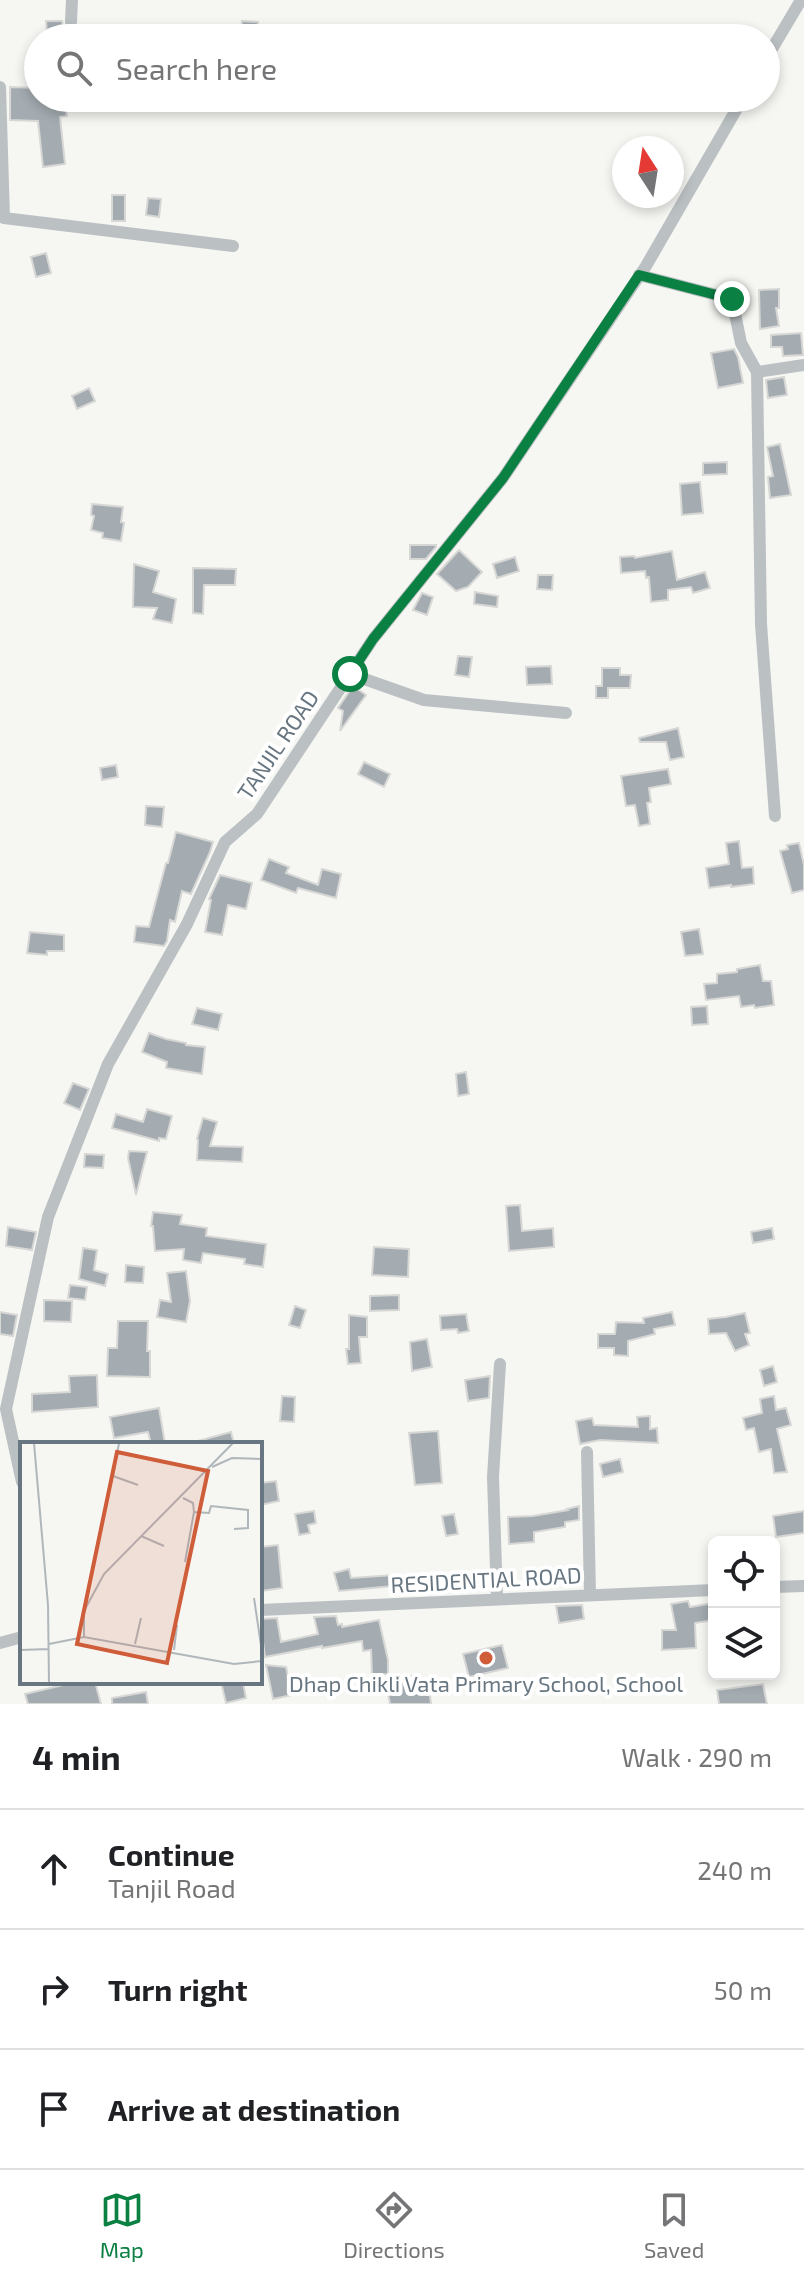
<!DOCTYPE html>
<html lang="en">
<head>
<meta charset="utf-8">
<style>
  :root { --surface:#fff; --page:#f6f6f6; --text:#202124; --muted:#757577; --line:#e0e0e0; --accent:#0b8043 }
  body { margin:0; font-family:"Exo 2",sans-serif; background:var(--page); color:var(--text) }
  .controls { position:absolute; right:24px; bottom:24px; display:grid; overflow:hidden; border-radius:12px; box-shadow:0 4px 12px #0003 }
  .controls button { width:72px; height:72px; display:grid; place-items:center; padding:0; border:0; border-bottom:2px solid var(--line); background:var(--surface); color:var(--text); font:40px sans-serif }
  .compass { position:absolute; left:612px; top:136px; width:72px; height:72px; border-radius:50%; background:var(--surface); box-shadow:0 4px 12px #0003; rotate:348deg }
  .stop { position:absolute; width:24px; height:24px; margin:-18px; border:6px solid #0b8043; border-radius:50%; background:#fff }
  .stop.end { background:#0b8043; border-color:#fff; box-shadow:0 2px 8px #0008 }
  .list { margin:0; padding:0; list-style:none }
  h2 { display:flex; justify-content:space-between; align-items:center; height:104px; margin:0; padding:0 32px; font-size:34px }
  h2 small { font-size:26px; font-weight:400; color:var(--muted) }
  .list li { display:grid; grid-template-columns:52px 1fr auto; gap:24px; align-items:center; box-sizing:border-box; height:120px; padding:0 32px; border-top:2px solid var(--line) }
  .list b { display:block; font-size:30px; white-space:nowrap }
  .list p { margin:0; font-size:26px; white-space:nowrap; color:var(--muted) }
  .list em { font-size:26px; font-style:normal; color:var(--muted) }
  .icon { flex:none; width:44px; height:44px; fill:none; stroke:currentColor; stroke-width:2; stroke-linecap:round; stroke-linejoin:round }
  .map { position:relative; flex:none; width:804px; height:1704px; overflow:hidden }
  .search { position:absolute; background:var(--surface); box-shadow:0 4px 12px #0003; left:24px; right:24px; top:24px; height:88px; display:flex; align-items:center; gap:20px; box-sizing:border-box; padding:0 28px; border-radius:44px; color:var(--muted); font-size:30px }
  .sheet { height:464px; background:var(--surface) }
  nav { display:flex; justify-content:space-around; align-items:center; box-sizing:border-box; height:112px; border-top:2px solid var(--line); background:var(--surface); font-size:22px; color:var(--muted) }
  nav a { display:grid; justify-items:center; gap:4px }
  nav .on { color:var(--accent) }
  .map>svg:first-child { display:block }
  .building { fill:#a4acb1; stroke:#d7d7d6; stroke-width:2 }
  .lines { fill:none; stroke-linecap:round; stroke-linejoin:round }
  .minor { stroke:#bbc0c3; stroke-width:12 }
  .route { stroke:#0b8043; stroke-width:10 }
  .poi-dot { fill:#cf5d3a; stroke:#fff; stroke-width:3 }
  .labels { text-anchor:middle; stroke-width:8; stroke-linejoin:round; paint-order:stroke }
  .street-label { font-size:22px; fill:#687681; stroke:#fff }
  .poi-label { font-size:22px; fill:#687681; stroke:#fff }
  .inset-road { fill:none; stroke:#b0b7bb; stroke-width:2 }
  .view { fill:#cf5d3a; fill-opacity:0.15; stroke:#cf5d3a; stroke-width:4 }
  .inset-edge { fill:none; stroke:#687681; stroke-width:4 }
</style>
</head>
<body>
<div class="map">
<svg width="804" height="1704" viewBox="0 0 804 1704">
  <rect width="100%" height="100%" fill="#f6f6f3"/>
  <path class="building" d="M46,21H62L63,27L72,32L47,33Z
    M242,21L258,22L257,38H241Z
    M10,87L38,88V98H41V101L64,98L67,116L60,117L65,164L43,167L38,121L10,120Z
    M112,195H125V221H112Z
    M148,198L161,199L159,217L146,215Z
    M46,253L51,273L36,277L31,257Z
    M779,289V308H776L779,326L760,329L759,290Z
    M801,333L803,355L783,356L782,347H771V335Z
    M734,349L738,357L743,383L718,388L711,353Z
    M784,377L787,395L768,398L766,380Z
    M89,388L95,401L77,409L72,396Z
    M780,444L791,495L770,498L768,477L773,476L767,447Z
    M727,462V474L703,475V463Z
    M700,482L703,513L682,515L680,484Z
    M92,504L123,507L121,522L124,523L121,541L102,538L103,533L91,530L94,516L91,515Z
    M410,545H436V547L426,559H410Z
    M459,550L482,572L468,587L456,591L437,574Z
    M672,551L677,580L705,572L710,588L693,593L691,587L668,590V600L651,602L649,577L646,578L645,571L621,573L620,557L634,556L635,558Z
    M515,557L519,571L497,578L493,564Z
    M134,564L159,571L153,592L176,599L172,623L153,619L157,608L133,607Z
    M193,568L236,569L235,585H204L203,614L193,613Z
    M538,575H553L552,590L537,589Z
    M475,592L498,596L497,607L474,604Z
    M422,593L433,597L427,615L413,610Z
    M458,656L472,657L469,677L455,675Z
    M551,666L552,684L527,685L526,667Z
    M602,668H620V675H631L630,688H608V698H596V686H602Z
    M353,686L366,695L340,731L343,711L338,708Z
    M678,728L684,757L670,760L666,742H640L639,738Z
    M364,762L390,774L384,787L358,774Z
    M116,765L118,777L102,780L100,768Z
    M668,769L671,784L649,788L651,802L647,803L650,824L639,826L635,805L626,806L621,776Z
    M146,806L164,807L162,827L145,825Z
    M176,832L213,842L210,852L191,894L182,891L175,922L170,920L167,941L164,946L134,942L136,926L149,927L166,863H168Z
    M739,841L742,868L753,867L754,884L731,887V885L709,888L706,868L729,864L726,843Z
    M799,843L804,865V890L792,893L780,851L788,849L787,845Z
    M269,859L289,867L286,873L318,885L322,869L341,874L336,898L298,888L296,893L261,880Z
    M220,875L252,883L246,909L228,905L222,935L205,932L211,900L209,899Z
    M699,929L703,954L685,956L681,932Z
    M30,932L64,935V951H47V955L27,953Z
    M760,965L763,981H771L774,1005L755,1008L754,1005L741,1007L739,996L706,1000L704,984L717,983V974L737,972V969Z
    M707,1006L708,1024L692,1025L691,1007Z
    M197,1008L222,1014L218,1030L192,1024Z
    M149,1033L166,1039L186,1043V1045L205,1047L202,1074L166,1068L167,1062L142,1052Z
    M466,1072L469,1094L458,1096L456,1074Z
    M73,1083L89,1089L80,1110L64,1103Z
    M147,1109L172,1116L166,1139L159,1138V1141L112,1128L116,1114L143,1122Z
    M203,1118L217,1122L210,1146L243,1147L242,1162L197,1160L198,1140L197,1139Z
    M129,1151L147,1152L136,1195L128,1158Z
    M85,1154L104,1155L103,1168L84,1167Z
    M520,1205L522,1231L553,1228L554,1247L509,1251L506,1206Z
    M153,1212L182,1215L180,1224L207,1228L206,1236L266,1244L263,1267L244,1264L245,1259L203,1253L201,1263L183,1260L184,1249L155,1251L153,1226H151Z
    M8,1227L36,1232L32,1250L6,1246Z
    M772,1228L774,1239L753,1243L751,1232Z
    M374,1247L409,1249L408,1277L372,1275Z
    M83,1248L97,1250L94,1270L108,1274L105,1286L79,1279Z
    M126,1265L144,1267L143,1283L125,1282Z
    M186,1271L190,1301L186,1322L157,1317L160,1300L171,1302L167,1273Z
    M70,1285L87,1287L85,1300L68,1298Z
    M399,1295V1310L370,1311V1296Z
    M44,1300L72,1301L71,1322L44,1321Z
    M295,1306L306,1310L300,1328L289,1325Z
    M0,1312L17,1315L13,1336L0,1334Z
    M672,1312L675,1325L654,1329L655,1334L628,1341V1356L614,1355V1348H598V1334H615L616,1322L644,1323L643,1318Z
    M745,1313L750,1333L745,1334L749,1345L735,1351L726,1333L709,1334L708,1319L726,1317Z
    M466,1314L469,1331L458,1333L457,1329L441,1330L440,1316Z
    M349,1315L367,1317V1337H359L361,1363L348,1364L346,1349H349Z
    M118,1321H148L147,1351H150V1377L107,1376L108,1348H117Z
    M427,1339L432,1367L412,1371L410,1342Z
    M773,1366L777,1382L764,1386L760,1370Z
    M97,1375L98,1407L32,1412V1394L70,1392L69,1376Z
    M490,1376L489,1398L468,1401L465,1380Z
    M282,1396L295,1397L294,1422L280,1421Z
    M774,1396L776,1410L786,1408L791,1425L777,1429L787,1472L774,1473L771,1449L759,1452L754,1428L746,1430L743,1418L762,1413L760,1399Z
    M159,1408L165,1444H151L148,1432L114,1438L110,1417Z
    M650,1416V1429L657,1428L658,1443L600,1440L580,1444L576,1421L592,1418L594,1425L638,1427L637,1417Z
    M438,1431L442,1483L415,1485L409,1433Z
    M231,1432L234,1444H199L198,1441Z
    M620,1459L623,1472L603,1477L600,1464Z
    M276,1481L279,1501L260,1505V1483Z
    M579,1506V1520L565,1522V1527L534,1532V1542L509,1544L508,1517L533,1516L568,1510L567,1509Z
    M314,1511L316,1523L308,1525L310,1533L299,1535L295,1514Z
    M804,1511V1533L776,1537L773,1516Z
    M454,1514L458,1534L446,1536L442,1516Z
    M278,1545L282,1588L261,1591L260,1547Z
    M349,1569L351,1578L394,1575V1586L339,1591L334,1573Z
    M688,1601L690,1607L713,1603L714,1620L695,1623L696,1648L662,1650V1630H676L671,1604Z
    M582,1605L584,1619L559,1623L556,1606Z
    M336,1616L338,1625L342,1624V1627L379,1620L388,1660V1674L372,1675L371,1650L363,1651L362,1641L322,1648V1646L265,1657L260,1619L277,1618L281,1642L318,1634L314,1617Z
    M502,1645L508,1668L469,1677L463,1654Z
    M266,1665L286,1667L292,1695L273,1699Z
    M419,1675L420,1688H429L431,1704H390L385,1678Z
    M76,1682H95L101,1704H28L25,1694Z
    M221,1682H243L246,1698L226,1703Z
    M763,1684L767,1704H719L717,1690Z
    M146,1692L148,1704H112V1698Z"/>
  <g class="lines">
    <path class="minor" d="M71,22L72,0
      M766,59L801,0
      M0,87L4,218L233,246
      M639,275L732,299L741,343L757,372L761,624L775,816
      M757,372L804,365
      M350,674L424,700L566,713
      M587,1452L590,1595
      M22,1482L6,1409L48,1217L108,1064L187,924L225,842L257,814L373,639L503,478L646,266L743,98
      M774,1587L804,1586
      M497,1599L493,1477L500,1364
      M260,1610L714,1590
      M0,1643L22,1637"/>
  </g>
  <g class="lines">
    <path class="route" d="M350,674L373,639L503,478L639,275L732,299"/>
  </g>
  <circle class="poi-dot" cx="486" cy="1658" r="8"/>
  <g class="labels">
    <g class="street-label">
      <text transform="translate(278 745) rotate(-56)" y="8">TANJIL ROAD</text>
      <text transform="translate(486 1580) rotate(-3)" y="8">RESIDENTIAL ROAD</text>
    </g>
    <g class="poi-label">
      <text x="486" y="1692">Dhap Chikli Vata Primary School, School</text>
    </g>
  </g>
  <g transform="translate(20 1442)">
    <rect width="242" height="242" fill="#f6f6f3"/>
    <path class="inset-road" d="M14,1L28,163L29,241M99,1L93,34L118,43M192,25L212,16L242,17M163,56L173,61L174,70L165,120M174,70L189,71L191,64L228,68V86L214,87M121,94L144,104M234,156L242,210M64,195V169L84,132L213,1M29,202L64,195L214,222L242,219M115,202L121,176M0,208L29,207M154,208L157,183"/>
    <path class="view" d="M97,10L188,29L147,221L57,202Z"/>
    <rect width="242" height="242" class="inset-edge"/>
  </g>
</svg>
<div class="controls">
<button><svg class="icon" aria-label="locate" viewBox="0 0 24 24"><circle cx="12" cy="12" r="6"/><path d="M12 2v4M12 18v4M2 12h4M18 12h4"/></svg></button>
<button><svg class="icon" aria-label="layers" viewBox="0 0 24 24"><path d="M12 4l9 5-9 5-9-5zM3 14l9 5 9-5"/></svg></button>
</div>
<svg class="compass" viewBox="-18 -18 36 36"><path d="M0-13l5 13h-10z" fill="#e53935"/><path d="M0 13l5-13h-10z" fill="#757577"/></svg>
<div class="stop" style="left:350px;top:674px"></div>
<div class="stop end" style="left:732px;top:299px"></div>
<div class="search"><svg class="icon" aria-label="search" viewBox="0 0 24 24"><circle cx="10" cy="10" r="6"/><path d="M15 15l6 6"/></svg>Search here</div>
</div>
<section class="sheet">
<h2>4 min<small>Walk · 290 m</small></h2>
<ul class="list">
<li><svg class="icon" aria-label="ahead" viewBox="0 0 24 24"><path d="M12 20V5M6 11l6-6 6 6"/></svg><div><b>Continue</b><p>Tanjil Road</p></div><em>240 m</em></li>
<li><svg class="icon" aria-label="right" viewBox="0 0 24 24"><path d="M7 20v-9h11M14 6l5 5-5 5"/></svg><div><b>Turn right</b></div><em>50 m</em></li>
<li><svg class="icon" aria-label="arrive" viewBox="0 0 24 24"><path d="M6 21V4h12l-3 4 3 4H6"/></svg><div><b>Arrive at destination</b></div></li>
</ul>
</section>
<nav>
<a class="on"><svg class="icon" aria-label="map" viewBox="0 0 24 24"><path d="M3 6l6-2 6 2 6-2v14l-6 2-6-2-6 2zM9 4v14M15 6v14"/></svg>Map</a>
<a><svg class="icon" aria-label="directions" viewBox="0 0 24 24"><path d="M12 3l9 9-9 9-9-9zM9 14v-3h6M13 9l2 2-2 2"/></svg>Directions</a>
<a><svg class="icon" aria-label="saved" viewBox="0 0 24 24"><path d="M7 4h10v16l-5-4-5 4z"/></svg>Saved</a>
</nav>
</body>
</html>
